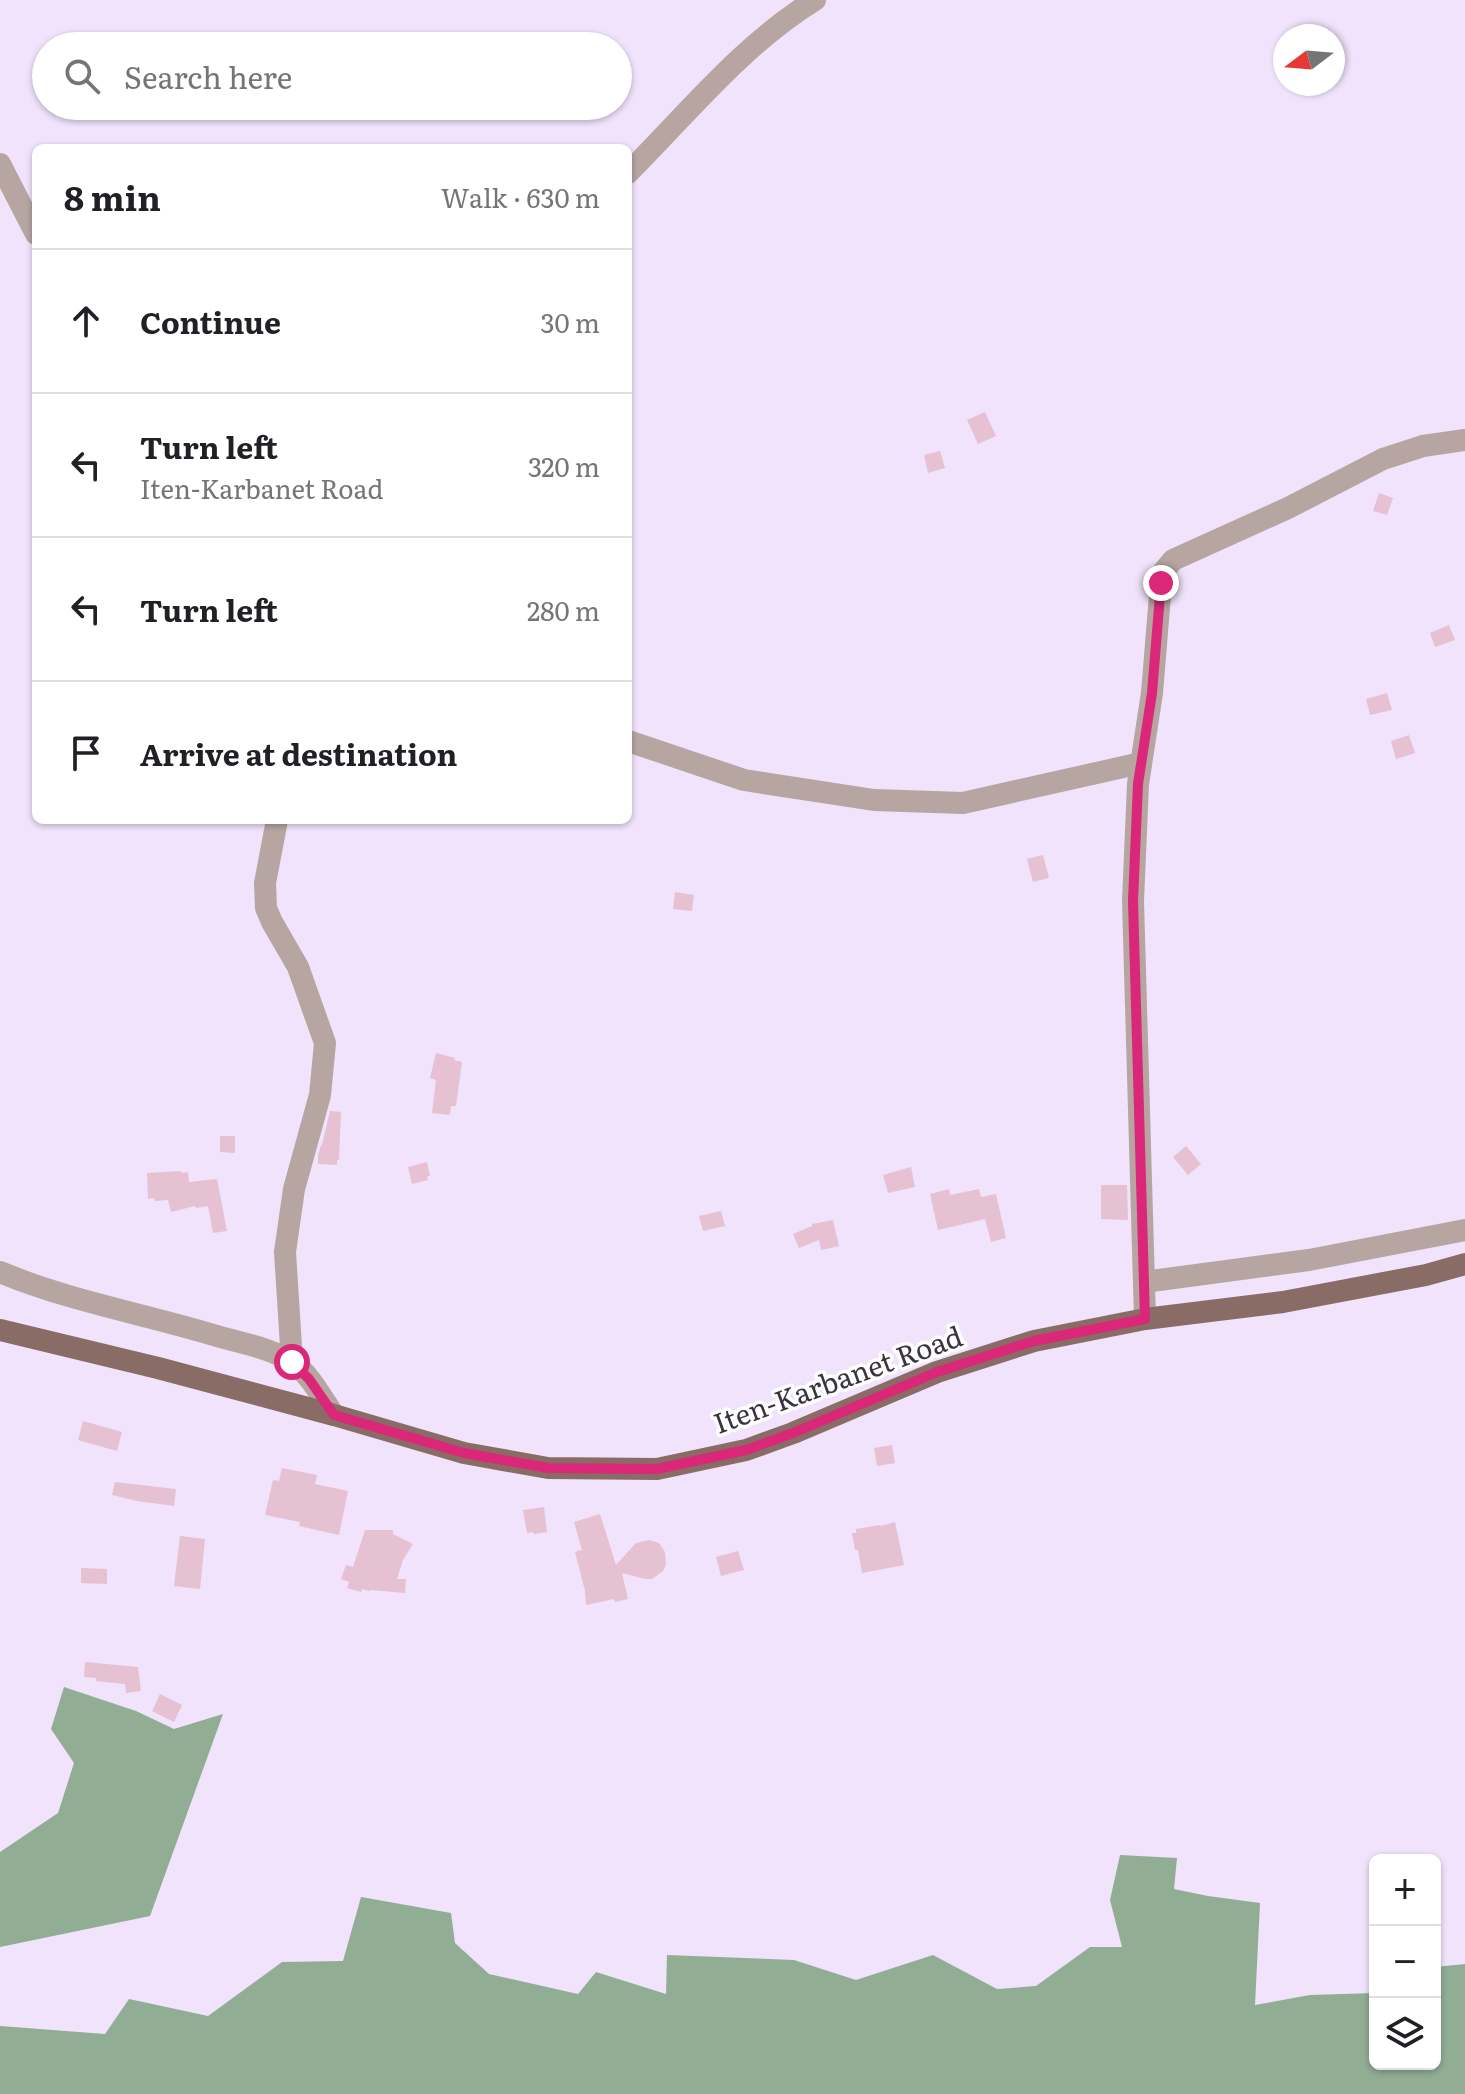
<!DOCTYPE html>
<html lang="en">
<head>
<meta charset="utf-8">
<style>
  :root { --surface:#fff; --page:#f2f2f2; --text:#202124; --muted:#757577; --line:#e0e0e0 }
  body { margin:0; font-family:Literata,serif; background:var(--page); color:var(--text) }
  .controls { position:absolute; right:24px; bottom:24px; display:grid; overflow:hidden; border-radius:12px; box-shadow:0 2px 6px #0004 }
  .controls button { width:72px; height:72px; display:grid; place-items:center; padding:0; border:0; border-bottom:2px solid var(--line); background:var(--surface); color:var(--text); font:40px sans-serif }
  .compass { position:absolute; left:1273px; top:24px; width:72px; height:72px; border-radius:50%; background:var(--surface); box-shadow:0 2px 6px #0004; rotate:254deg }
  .stop { position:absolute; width:24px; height:24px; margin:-18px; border:6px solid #db2777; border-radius:50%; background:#fff }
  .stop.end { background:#db2777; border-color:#fff; box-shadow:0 2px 8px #0008 }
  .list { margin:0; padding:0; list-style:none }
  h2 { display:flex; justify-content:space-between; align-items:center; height:104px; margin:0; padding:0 32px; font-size:34px }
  h2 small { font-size:26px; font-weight:400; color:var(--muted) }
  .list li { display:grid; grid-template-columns:52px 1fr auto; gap:24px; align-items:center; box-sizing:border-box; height:144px; padding:0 32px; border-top:2px solid var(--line) }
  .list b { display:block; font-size:30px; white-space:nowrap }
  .list p { margin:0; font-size:26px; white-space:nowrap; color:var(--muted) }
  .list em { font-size:26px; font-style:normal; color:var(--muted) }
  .icon { flex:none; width:44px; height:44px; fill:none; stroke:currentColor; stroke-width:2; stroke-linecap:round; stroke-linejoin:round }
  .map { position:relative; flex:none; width:1465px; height:2094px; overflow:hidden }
  .search { position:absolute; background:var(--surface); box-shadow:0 2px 6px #0004; left:32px; top:32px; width:600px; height:88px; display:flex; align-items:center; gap:20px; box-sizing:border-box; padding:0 28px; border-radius:44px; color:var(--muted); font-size:30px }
  .panel { position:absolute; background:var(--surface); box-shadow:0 2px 6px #0004; left:32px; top:144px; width:600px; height:680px; border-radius:12px }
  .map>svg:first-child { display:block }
  .forest { fill:#91ad94 }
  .building { fill:#e6c1d1 }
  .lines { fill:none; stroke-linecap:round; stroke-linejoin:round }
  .minor { stroke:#b6a5a1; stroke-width:22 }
  .primary { stroke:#8a6c66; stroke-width:22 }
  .route { stroke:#db2777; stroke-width:10 }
  .labels { text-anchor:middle; stroke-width:7; stroke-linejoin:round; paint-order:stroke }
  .street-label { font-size:28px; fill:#39343d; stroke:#fff }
</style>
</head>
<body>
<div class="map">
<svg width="1465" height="2094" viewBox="0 0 1465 2094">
  <rect width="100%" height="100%" fill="#f0e3fb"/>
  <path class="forest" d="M64,1687L136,1711L174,1729L223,1714L150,1916L0,1947V1852L58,1813L74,1763L51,1729Z
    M1120,1855L1177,1858L1174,1889L1208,1896L1260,1903L1255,2005L1310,1995L1375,1993V2064H1435V1967L1465,1964V2094H0V2026L105,2034L129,1999L208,2016L282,1962L343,1961L361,1897L451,1913L455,1943L489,1974L578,1994L596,1972L666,1994L667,1955L794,1960L856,1980L933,1955L997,1989L1036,1986L1090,1947H1122L1110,1900Z"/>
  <path class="building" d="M985,412L996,436L978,444L967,420Z
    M940,451L945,468L928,473L924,455Z
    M1379,493L1393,498L1387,515L1373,511Z
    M1449,625L1455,640L1435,647L1430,633Z
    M1387,693L1392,710L1370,715L1366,699Z
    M1409,735L1415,753L1396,759L1391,741Z
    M1043,855L1049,878L1033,882L1027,859Z
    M675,892L694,895L692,911L673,909Z
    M436,1053L455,1058L454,1060L462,1062L456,1106H451L450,1115L432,1113L436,1080L430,1078Z
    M330,1111L341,1112L339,1160H337V1165L318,1164V1155L321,1145H322Z
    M220,1136H235V1153L220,1152Z
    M1186,1146L1201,1164L1188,1175L1173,1157Z
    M427,1162L430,1176H427L428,1180L412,1184L408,1167Z
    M911,1167L915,1187L888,1193L883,1175Z
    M181,1171V1173L188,1172L189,1182L217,1179L227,1231L213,1233L208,1206L196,1208L195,1206L171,1212L168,1200L155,1201L154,1198L148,1199L147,1173Z
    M1101,1185H1127L1128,1220L1101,1219Z
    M949,1189L950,1195L979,1189L981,1197L996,1194L1006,1238L991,1242L985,1219L938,1230L930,1194Z
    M721,1211L725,1226L703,1231L699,1216Z
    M833,1220L839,1246L821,1250L819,1240L799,1248L793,1234L812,1226V1224Z
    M83,1421L122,1432L117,1451L78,1440Z
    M892,1445L895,1463L877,1466L874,1448Z
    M282,1468L317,1475L315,1484L348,1491L339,1535L299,1526L300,1522L265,1515L273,1480L279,1481Z
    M115,1482L176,1489L174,1506L137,1501L112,1495Z
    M544,1507L547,1532L534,1534L533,1532L527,1533L523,1510Z
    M600,1514L616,1565L636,1543L649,1540L659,1543L665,1552L666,1565L663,1571L652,1579H645L622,1573L628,1599L615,1602L614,1599L586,1605L585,1591L575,1552L582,1550L574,1522Z
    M895,1522L904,1565L862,1573L858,1550H855L852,1533H856V1529L880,1525L881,1526Z
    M365,1530H393V1534L413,1544L403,1560L397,1579H406L405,1593L371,1590L370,1591L362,1589L361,1592L347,1588L349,1582L341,1579L346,1565L353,1567Z
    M180,1536L205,1539L200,1589L174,1586Z
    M738,1551L744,1570L721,1576L716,1557Z
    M81,1568L107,1569V1584L81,1583Z
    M85,1662L138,1667L141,1691L126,1693L125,1684L96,1681V1678L84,1677Z
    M160,1694L182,1705L174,1722L152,1711Z"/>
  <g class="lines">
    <path class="minor" d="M0,164L36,234
      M628,173C688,113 742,45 815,0
      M628,741L744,780L874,800L963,803L1141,763
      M277,820L265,883L266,908L272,922L298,967L325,1043L320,1095L294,1189L285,1252L292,1362
      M0,1272C69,1301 145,1314 217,1336C241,1343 271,1348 292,1362C310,1374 322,1398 334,1415
      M1144,1282L1309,1260L1465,1230
      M1145,1319L1133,901L1138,784L1152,693L1161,583L1163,572L1173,560L1288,508L1383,459L1423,446L1465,440"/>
    <path class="primary" d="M0,1330L158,1368L334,1415L464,1453L548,1468L657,1469L746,1450L793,1433L937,1372L1034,1341L1145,1319L1283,1302L1426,1275L1465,1264"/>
  </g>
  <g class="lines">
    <path class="route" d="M292,1362L309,1379L334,1415L464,1453L548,1468L657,1469L746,1450L793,1433L937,1372L1034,1341L1145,1319L1133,901L1138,784L1152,693L1161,583"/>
  </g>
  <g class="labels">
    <g class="street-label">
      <text transform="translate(838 1380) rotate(-20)" y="10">Iten-Karbanet Road</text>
    </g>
  </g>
</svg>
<div class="controls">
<button>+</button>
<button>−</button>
<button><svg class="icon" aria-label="layers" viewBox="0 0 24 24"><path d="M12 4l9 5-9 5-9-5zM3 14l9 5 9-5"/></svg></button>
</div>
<svg class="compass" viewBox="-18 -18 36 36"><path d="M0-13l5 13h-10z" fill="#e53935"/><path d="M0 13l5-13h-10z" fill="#757577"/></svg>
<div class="stop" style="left:292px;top:1362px"></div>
<div class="stop end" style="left:1161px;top:583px"></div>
<div class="search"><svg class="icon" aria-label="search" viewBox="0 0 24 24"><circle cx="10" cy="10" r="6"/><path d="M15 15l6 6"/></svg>Search here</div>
<section class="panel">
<h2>8 min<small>Walk · 630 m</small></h2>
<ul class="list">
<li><svg class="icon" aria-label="ahead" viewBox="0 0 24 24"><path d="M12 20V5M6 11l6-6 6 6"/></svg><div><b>Continue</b></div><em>30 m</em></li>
<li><svg class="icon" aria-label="left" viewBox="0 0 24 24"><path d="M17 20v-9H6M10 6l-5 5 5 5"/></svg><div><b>Turn left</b><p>Iten-Karbanet Road</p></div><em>320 m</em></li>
<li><svg class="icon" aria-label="left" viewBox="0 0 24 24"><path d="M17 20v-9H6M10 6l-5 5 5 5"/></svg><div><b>Turn left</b></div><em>280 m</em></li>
<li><svg class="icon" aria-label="arrive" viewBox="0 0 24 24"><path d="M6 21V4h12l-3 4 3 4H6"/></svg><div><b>Arrive at destination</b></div></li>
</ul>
</section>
</div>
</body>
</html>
